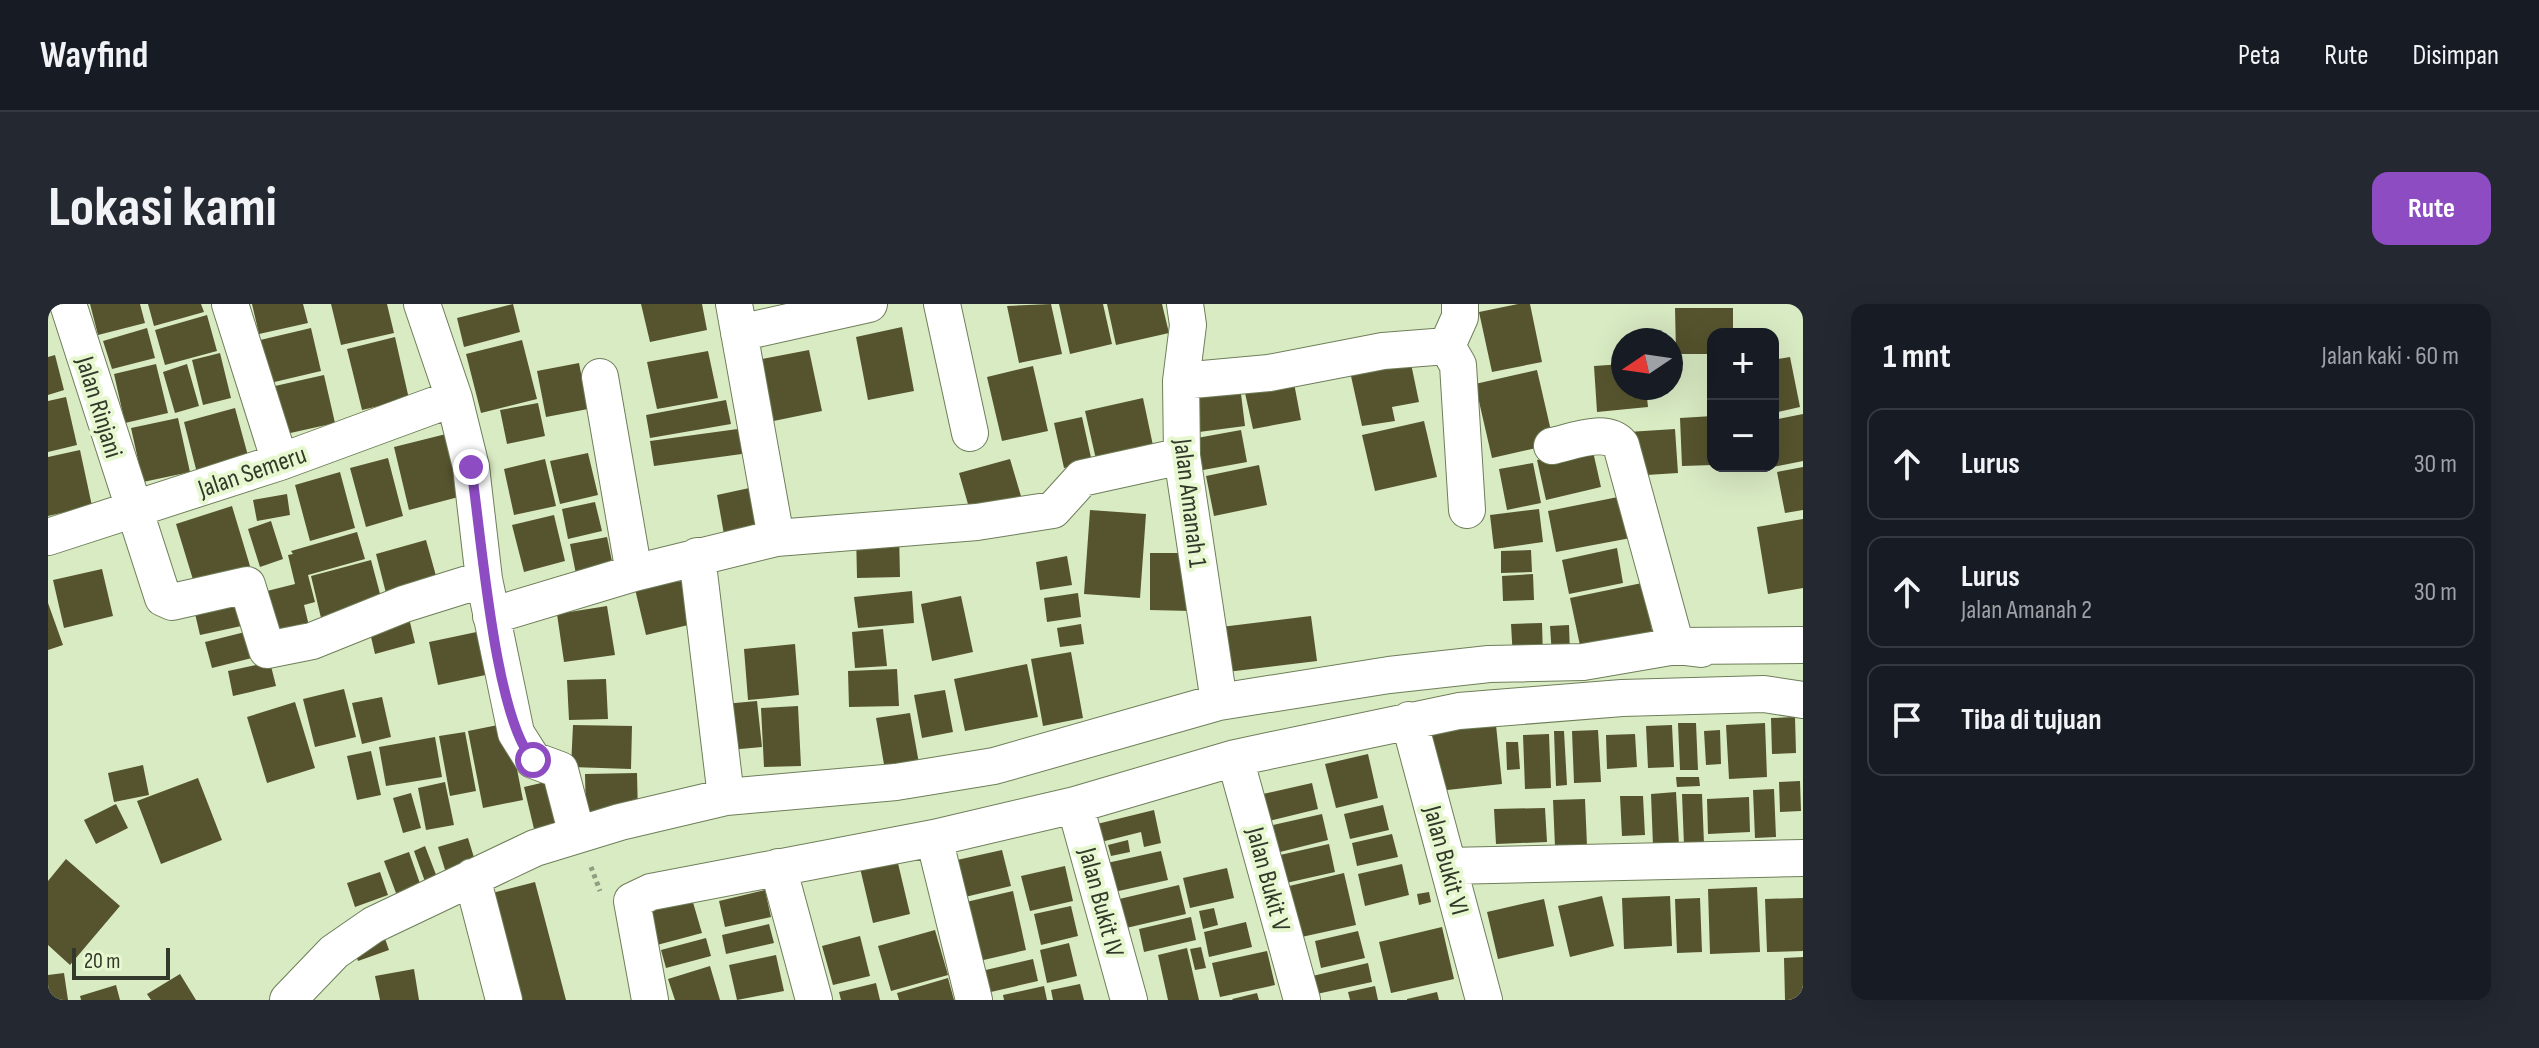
<!DOCTYPE html>
<html lang="id">
<head>
<meta charset="utf-8">
<style>
  :root { --surface:#171b24; --page:#242831; --text:#f1f3f6; --muted:#9ea1a6; --line:#363941; --accent:#8d4cc2 }
  body { margin:0; font-family:"Sofia Sans Condensed",sans-serif; background:var(--page); color:var(--text) }
  .controls { position:absolute; right:24px; top:24px; display:grid; overflow:hidden; border-radius:16px; box-shadow:0 8px 32px #0002 }
  .controls button { width:72px; height:72px; display:grid; place-items:center; padding:0; border:0; border-bottom:2px solid var(--line); background:var(--surface); color:var(--text); font:40px sans-serif }
  .compass { position:absolute; left:1563px; top:24px; width:72px; height:72px; border-radius:50%; background:var(--surface); box-shadow:0 8px 32px #0002; rotate:257deg }
  .scale { position:absolute; left:24px; bottom:20px; width:98px; box-sizing:border-box; padding-left:8px; border:4px solid #33392a; border-top:0; font-size:22px; line-height:28px; white-space:nowrap; color:#33392a; -webkit-text-stroke:6px #e7f8d0; paint-order:stroke }
  .stop { position:absolute; width:24px; height:24px; margin:-18px; border:6px solid #8d4cc2; border-radius:50%; background:#fff }
  .stop.end { background:#8d4cc2; border-color:#fff; box-shadow:0 2px 8px #0008 }
  .list { margin:0; padding:0; list-style:none }
  h2 { display:flex; justify-content:space-between; align-items:center; height:104px; margin:0; padding:0 32px; font-size:34px }
  h2 small { font-size:26px; font-weight:400; color:var(--muted) }
  .list li { display:grid; grid-template-columns:52px 1fr auto; gap:24px; align-items:center; box-sizing:border-box; height:112px; margin:0 16px 16px; padding:0 16px; border:2px solid var(--line); border-radius:16px }
  .list b { display:block; font-size:30px; white-space:nowrap }
  .list p { margin:0; font-size:26px; white-space:nowrap; color:var(--muted) }
  .list em { font-size:26px; font-style:normal; color:var(--muted) }
  .icon { flex:none; width:44px; height:44px; fill:none; stroke:currentColor; stroke-width:2; stroke-linecap:round; stroke-linejoin:round }
  .map { position:relative; flex:none; width:1755px; height:696px; overflow:hidden; border-radius:16px }
  header { display:flex; align-items:center; gap:48px; box-sizing:border-box; height:112px; padding:0 40px; background:var(--surface); border-bottom:2px solid var(--line) }
  header strong { font-size:38px }
  nav { display:flex; gap:44px; margin-inline-start:auto; font-size:28px }
  .intro { display:flex; align-items:center; justify-content:space-between; box-sizing:border-box; height:192px; padding:0 48px }
  h1 { margin:0; font-size:56px }
  .button { padding:20px 36px; border-radius:16px; background:var(--accent); color:#fff; font-size:28px; font-weight:700 }
  main { display:flex; gap:48px; padding:0 48px }
  aside { flex:1; background:var(--surface); border-radius:16px; box-shadow:0 8px 32px #0002 }
  .map>svg:first-child { display:block }
  .building { fill:#56542e }
  .lines { fill:none; stroke-linecap:round; stroke-linejoin:round }
  .minor-casing { stroke:#6e7e59; stroke-width:38 }
  .path { stroke:#909d80; stroke-width:5; stroke-dasharray:4 4; stroke-linecap:butt }
  .minor { stroke:#fff; stroke-width:36 }
  .route { stroke:#8d4cc2; stroke-width:10 }
  .labels { text-anchor:middle; stroke-width:8; stroke-linejoin:round; paint-order:stroke }
  .street-label { font-size:26px; fill:#33392a; stroke:#e7f8d0 }
</style>
</head>
<body>
<header>
<strong>Wayfind</strong>
<nav><a>Peta</a><a>Rute</a><a>Disimpan</a></nav>
</header>
<div class="intro"><h1>Lokasi kami</h1><a class="button">Rute</a></div>
<main>
<div class="map">
<svg width="1755" height="696" viewBox="0 0 1755 696">
  <rect width="100%" height="100%" fill="#d9ebc3"/>
  <path class="building" d="M42,0H92L97,19L50,31Z
    M100,0H153L156,8L106,22Z
    M204,0H255L260,19L211,30Z
    M283,0H339L346,29L293,41Z
    M465,0L472,28L416,43L409,14Z
    M593,0H654L659,26L602,38Z
    M1003,0L1014,50L971,59L959,2Z
    M1011,0H1055L1064,40L1022,50Z
    M1059,0H1114L1121,29L1068,41Z
    M1470,0H1482L1494,58L1444,68L1431,8Z
    M1627,4H1685V30H1665V50H1628Z
    M159,11L169,47L117,61L107,26Z
    M854,23L866,87L820,96L808,33Z
    M99,24L107,54L64,65L55,37Z
    M263,24L273,67L218,80L208,37Z
    M347,33L361,95L314,106L299,45Z
    M474,36L489,95L433,109L418,50Z
    M761,46L774,107L716,119L704,57Z
    M660,47L670,94L609,105L599,58Z
    M172,49L183,94L155,101L144,56Z
    M1361,50L1371,98L1344,103L1347,117L1314,122L1301,63Z
    M7,51L16,86L0,91V53Z
    M1742,53L1752,103L1725,109V56Z
    M531,59L540,105L498,113L489,67Z
    M108,60L120,109L77,119L66,70Z
    M139,60L151,102L127,109L115,68Z
    M1575,60V84H1598L1600,103L1549,108L1546,62Z
    M985,62L1000,127L954,137L939,73Z
    M1489,66L1506,140L1444,154L1427,80Z
    M276,71L287,119L238,130L227,82Z
    M1246,79L1253,116L1205,125L1197,89Z
    M1192,82L1197,122L1151,128L1145,89Z
    M18,93L29,141L0,148V97Z
    M1095,94L1107,151L1050,164L1037,107Z
    M678,96L683,120L602,134L598,111Z
    M490,99L497,132L459,140L452,106Z
    M187,104L202,159L150,173L136,118Z
    M1755,110V157L1725,163V116Z
    M1665,112V161L1634,162L1632,114Z
    M1034,113L1044,158L1016,164L1006,119Z
    M130,114L142,168L95,178L83,124Z
    M1376,117L1389,173L1327,187L1314,131Z
    M697,124L701,149L606,162L602,137Z
    M1627,125L1630,169L1583,172L1580,128Z
    M1193,126L1199,158L1155,166L1149,134Z
    M402,129L418,191L361,206L346,143Z
    M1544,143L1553,183L1498,196L1489,156Z
    M32,146L44,202L0,212V153Z
    M540,149L550,191L512,200L502,157Z
    M340,154L355,212L318,223L302,164Z
    M497,155L508,202L466,211L456,165Z
    M962,155L975,199L924,214L911,169Z
    M1485,159L1493,199L1459,206L1451,165Z
    M1211,161L1219,201L1166,212L1158,172Z
    M1755,163V206L1737,209L1729,168Z
    M292,168L307,224L262,237L247,181Z
    M706,183L715,229L677,236L669,191Z
    M239,190L242,211L209,217L205,196Z
    M1580,191L1588,233L1508,248L1500,207Z
    M547,198L554,227L520,235L514,205Z
    M184,202L202,262L146,279L128,220Z
    M1491,205L1495,238L1446,245L1442,211Z
    M1042,206L1098,210L1092,294L1036,290Z
    M506,211L517,257L476,268L464,221Z
    M1755,215V284L1720,290L1709,223Z
    M223,217L235,255L212,263L200,225Z
    M309,228L317,255L260,271L267,298L256,301L261,322L217,333L207,290L247,280L240,251L245,250L243,247Z
    M808,228H851L852,273L809,274Z
    M559,233L565,262L528,270L522,240Z
    M378,236L390,279L339,293L328,250Z
    M1569,244L1575,279L1521,290L1514,256Z
    M1483,246L1484,268L1453,269V247Z
    M1102,249H1143L1144,307L1102,306Z
    M1019,252L1024,281L992,286L988,258Z
    M323,256L335,301L274,318L263,272Z
    M54,265L65,312L16,324L5,276Z
    M1485,270L1486,296L1455,297L1454,272Z
    M642,272L653,318L598,331L587,285Z
    M1594,279L1606,336L1534,351L1522,294Z
    M864,287L866,319L810,324L806,293Z
    M1030,289L1033,313L999,318L996,294Z
    M191,290L198,321L152,331L145,301Z
    M913,292L925,348L884,357L873,300Z
    M0,299L15,341L0,346Z
    M559,302L567,351L516,358L509,310Z
    M360,310L367,339L327,350L320,320Z
    M1263,312L1269,357L1179,368L1173,323Z
    M1494,319L1495,354L1465,355L1463,320Z
    M1033,320L1036,340L1012,343L1009,324Z
    M1521,321L1522,351L1504,352L1502,322Z
    M835,325L839,362L807,364L804,328Z
    M205,326L212,352L164,364L157,338Z
    M438,326L447,369L390,381L381,338Z
    M747,340L751,391L700,396L696,345Z
    M1023,348L1035,414L995,422L983,355Z
    M222,358L228,382L185,392L180,367Z
    M979,360L990,413L917,427L906,375Z
    M849,365L851,402L801,403L800,367Z
    M558,375L560,415L521,416L519,376Z
    M296,385L308,433L267,443L255,395Z
    M897,386L905,428L874,434L866,391Z
    M334,393L343,433L314,440L304,399Z
    M709,397L714,443L681,446L676,400Z
    M247,398L267,464L219,479L199,413Z
    M750,402L753,462L716,463L713,404Z
    M862,409L872,465L838,472L828,414Z
    M1747,413L1748,449L1724,450L1723,414Z
    M460,419L475,496L435,504L420,427Z
    M1630,419H1648L1650,466H1632Z
    M1717,419L1719,473L1681,475L1678,421Z
    M525,421L584,422L583,465L523,463Z
    M1448,421L1454,480L1390,487L1383,428Z
    M1624,421L1626,463L1600,464L1598,422Z
    M1550,426L1553,478L1526,479L1524,427Z
    M1672,426L1673,460L1658,461L1656,427Z
    M1506,427H1516L1519,481L1508,482Z
    M417,428L428,487L402,492L391,432Z
    M1501,430L1503,484L1477,485L1475,431Z
    M1587,430L1589,463L1559,465L1558,431Z
    M387,433L394,473L338,482L331,443Z
    M1458,438H1470L1472,465L1459,466Z
    M323,447L333,491L309,496L299,452Z
    M1320,450L1330,494L1288,504L1277,460Z
    M95,461L101,491L66,498L60,469Z
    M589,469L590,511L538,512L537,470Z
    M1628,473H1651L1652,482L1629,483Z
    M150,474L174,536L113,560L89,497Z
    M506,476L515,519L486,525L476,483Z
    M1752,477L1753,507L1732,508L1731,478Z
    M397,478L406,521L378,526L370,484Z
    M1264,479L1270,505L1221,517L1215,490Z
    M1726,485L1728,533L1707,534L1705,486Z
    M1628,488L1631,541L1605,542L1603,490Z
    M363,489L373,524L355,529L345,494Z
    M1634,490H1654L1656,540L1636,541Z
    M1572,492H1595L1597,531L1574,532Z
    M1701,493L1702,528L1660,530L1659,495Z
    M1537,495L1539,542L1507,543L1505,496Z
    M68,500L80,524L48,540L36,516Z
    M1335,501L1341,526L1302,535L1296,510Z
    M1497,504L1499,538L1448,540L1446,505Z
    M1106,506L1113,539L1096,543L1093,528L1053,538L1049,520Z
    M1274,510L1280,536L1232,548L1225,521Z
    M1344,530L1350,553L1309,562L1304,539Z
    M420,534L428,560L398,569L390,543Z
    M1080,536L1082,548L1063,552L1060,541Z
    M1281,540L1287,568L1238,579L1232,551Z
    M377,542L392,581L380,586L366,547Z
    M954,546L963,582L917,593L909,556Z
    M1113,547L1120,576L1066,588L1059,559Z
    M361,548L375,588L351,597L336,557Z
    M18,555L72,602L22,661L0,641V577Z
    M849,555L862,610L825,619L812,564Z
    M1354,560L1361,591L1317,602L1310,570Z
    M1017,562L1025,597L982,607L973,572Z
    M1179,564L1186,594L1142,604L1135,574Z
    M332,568L340,591L307,603L299,579Z
    M1296,569L1308,621L1249,634L1237,583Z
    M487,578L518,696H468L440,590Z
    M1131,581L1138,610L1074,625L1067,596Z
    M1709,583L1712,648L1662,650L1660,585Z
    M717,586L723,613L677,623L671,597Z
    M965,587L978,646L927,658L914,599Z
    M1381,588L1383,598L1371,601L1369,590Z
    M1554,592L1566,642L1522,653L1510,602Z
    M1622,592L1624,642L1576,645L1574,594Z
    M1652,594L1654,648L1629,649L1627,595Z
    M1755,594V647L1719,648L1717,595Z
    M644,595L654,629L609,641L600,608Z
    M1496,595L1506,642L1450,655L1439,608Z
    M1023,602L1030,632L993,641L986,610Z
    M1166,604L1170,621L1155,625L1151,607Z
    M1143,613L1148,636L1096,648L1091,625Z
    M1198,618L1204,643L1161,653L1156,628Z
    M721,620L726,639L678,650L674,631Z
    M1394,623L1406,675L1343,689L1331,638Z
    M887,626L900,671L843,687L830,642Z
    M1310,627L1317,654L1273,664L1267,637Z
    M335,629L341,646L310,657L304,640Z
    M812,632L822,672L785,681L774,642Z
    M658,634L663,652L618,664L613,646Z
    M1021,639L1029,672L999,679L992,646Z
    M1153,643L1158,664L1147,666L1142,645Z
    M1139,644L1151,696H1120L1110,651Z
    M1219,647L1227,681L1172,693L1164,659Z
    M728,651L736,687L689,696L681,661Z
    M1755,653V696H1737L1736,654Z
    M985,655L990,677L934,690L929,668Z
    M1320,659L1324,678L1264,691L1260,673Z
    M662,662L672,696H627L620,675Z
    M366,665L371,696H332L327,672Z
    M16,669L20,696H0V671Z
    M132,670L148,696H103L99,690Z
    M900,674L906,696H851L849,689Z
    M828,679L832,696H793L791,688Z
    M1032,680L1036,696H1005L1003,686Z
    M68,681L72,696H33L32,692Z
    M996,682L999,696H956L955,691Z
    M1327,682L1330,696H1302L1300,688Z
    M1389,688L1391,696H1359V695Z
    M1209,689L1211,696H1185L1184,695Z"/>
  <g class="lines">
    <defs>
      <path id="minor" d="M20,0L115,294L124,298L199,281L219,346L264,337L356,300L436,275
        M182,0L232,158
        M374,0L406,94L423,163L436,275L468,429L485,456L512,466L529,531
        M686,0L728,234
        M894,0L922,129
        M1137,0L1140,21L1133,77L1134,152L1171,398
        M691,29L821,0
        M1399,42L1412,13V0
        M552,73L586,269
        M1133,77L1221,69L1335,47L1399,42L1410,61L1419,206
        M1504,142C1524,138 1558,123 1573,141L1628,342L1653,345
        M0,233L232,158L406,94
        M649,252L678,493
        M443,312L586,269L728,234L929,218L1005,206L1034,174L1134,152
        M1361,416L1436,696
        M1187,454L1254,696
        M1027,501L1081,696
        M886,534L926,696
        M1400,562L1755,554
        M730,563L766,696
        M424,573L456,696
        M240,696L286,648L325,621L487,544L572,518L678,493L848,478L946,462L1171,398L1341,371L1441,360L1535,358L1628,342L1755,341
        M602,696L584,597L603,588L886,534L1027,501L1187,454L1411,407L1574,394L1716,390L1755,396"/>
    </defs>
    <use href="#minor" class="minor-casing"/>
    <path class="path" d="M543,563L552,587"/>
    <use href="#minor" class="minor"/>
  </g>
  <g class="lines">
    <path class="route" d="M423,163C433,226 446,413 485,456"/>
  </g>
  <g class="labels">
    <g class="street-label">
      <text transform="translate(52 103) rotate(73)" y="9">Jalan Rinjani</text>
      <text transform="translate(204 167) rotate(-19)" y="9">Jalan Semeru</text>
      <text transform="translate(1143 199) rotate(83)" y="9">Jalan Amanah 1</text>
      <text transform="translate(1399 556) rotate(75)" y="9">Jalan Bukit VI</text>
      <text transform="translate(1221 575) rotate(75)" y="9">Jalan Bukit V</text>
      <text transform="translate(1054 598) rotate(75)" y="9">Jalan Bukit IV</text>
    </g>
  </g>
</svg>
<div class="controls">
<button>+</button>
<button>−</button>
</div>
<svg class="compass" viewBox="-18 -18 36 36"><path d="M0-13l5 13h-10z" fill="#e53935"/><path d="M0 13l5-13h-10z" fill="#9ea1a6"/></svg>
<div class="scale">20 m</div>
<div class="stop" style="left:485px;top:456px"></div>
<div class="stop end" style="left:423px;top:163px"></div>
</div>
<aside>
<h2>1 mnt<small>Jalan kaki · 60 m</small></h2>
<ul class="list">
<li><svg class="icon" aria-label="ahead" viewBox="0 0 24 24"><path d="M12 20V5M6 11l6-6 6 6"/></svg><div><b>Lurus</b></div><em>30 m</em></li>
<li><svg class="icon" aria-label="ahead" viewBox="0 0 24 24"><path d="M12 20V5M6 11l6-6 6 6"/></svg><div><b>Lurus</b><p>Jalan Amanah 2</p></div><em>30 m</em></li>
<li><svg class="icon" aria-label="arrive" viewBox="0 0 24 24"><path d="M6 21V4h12l-3 4 3 4H6"/></svg><div><b>Tiba di tujuan</b></div></li>
</ul>
</aside>
</main>
</body>
</html>
